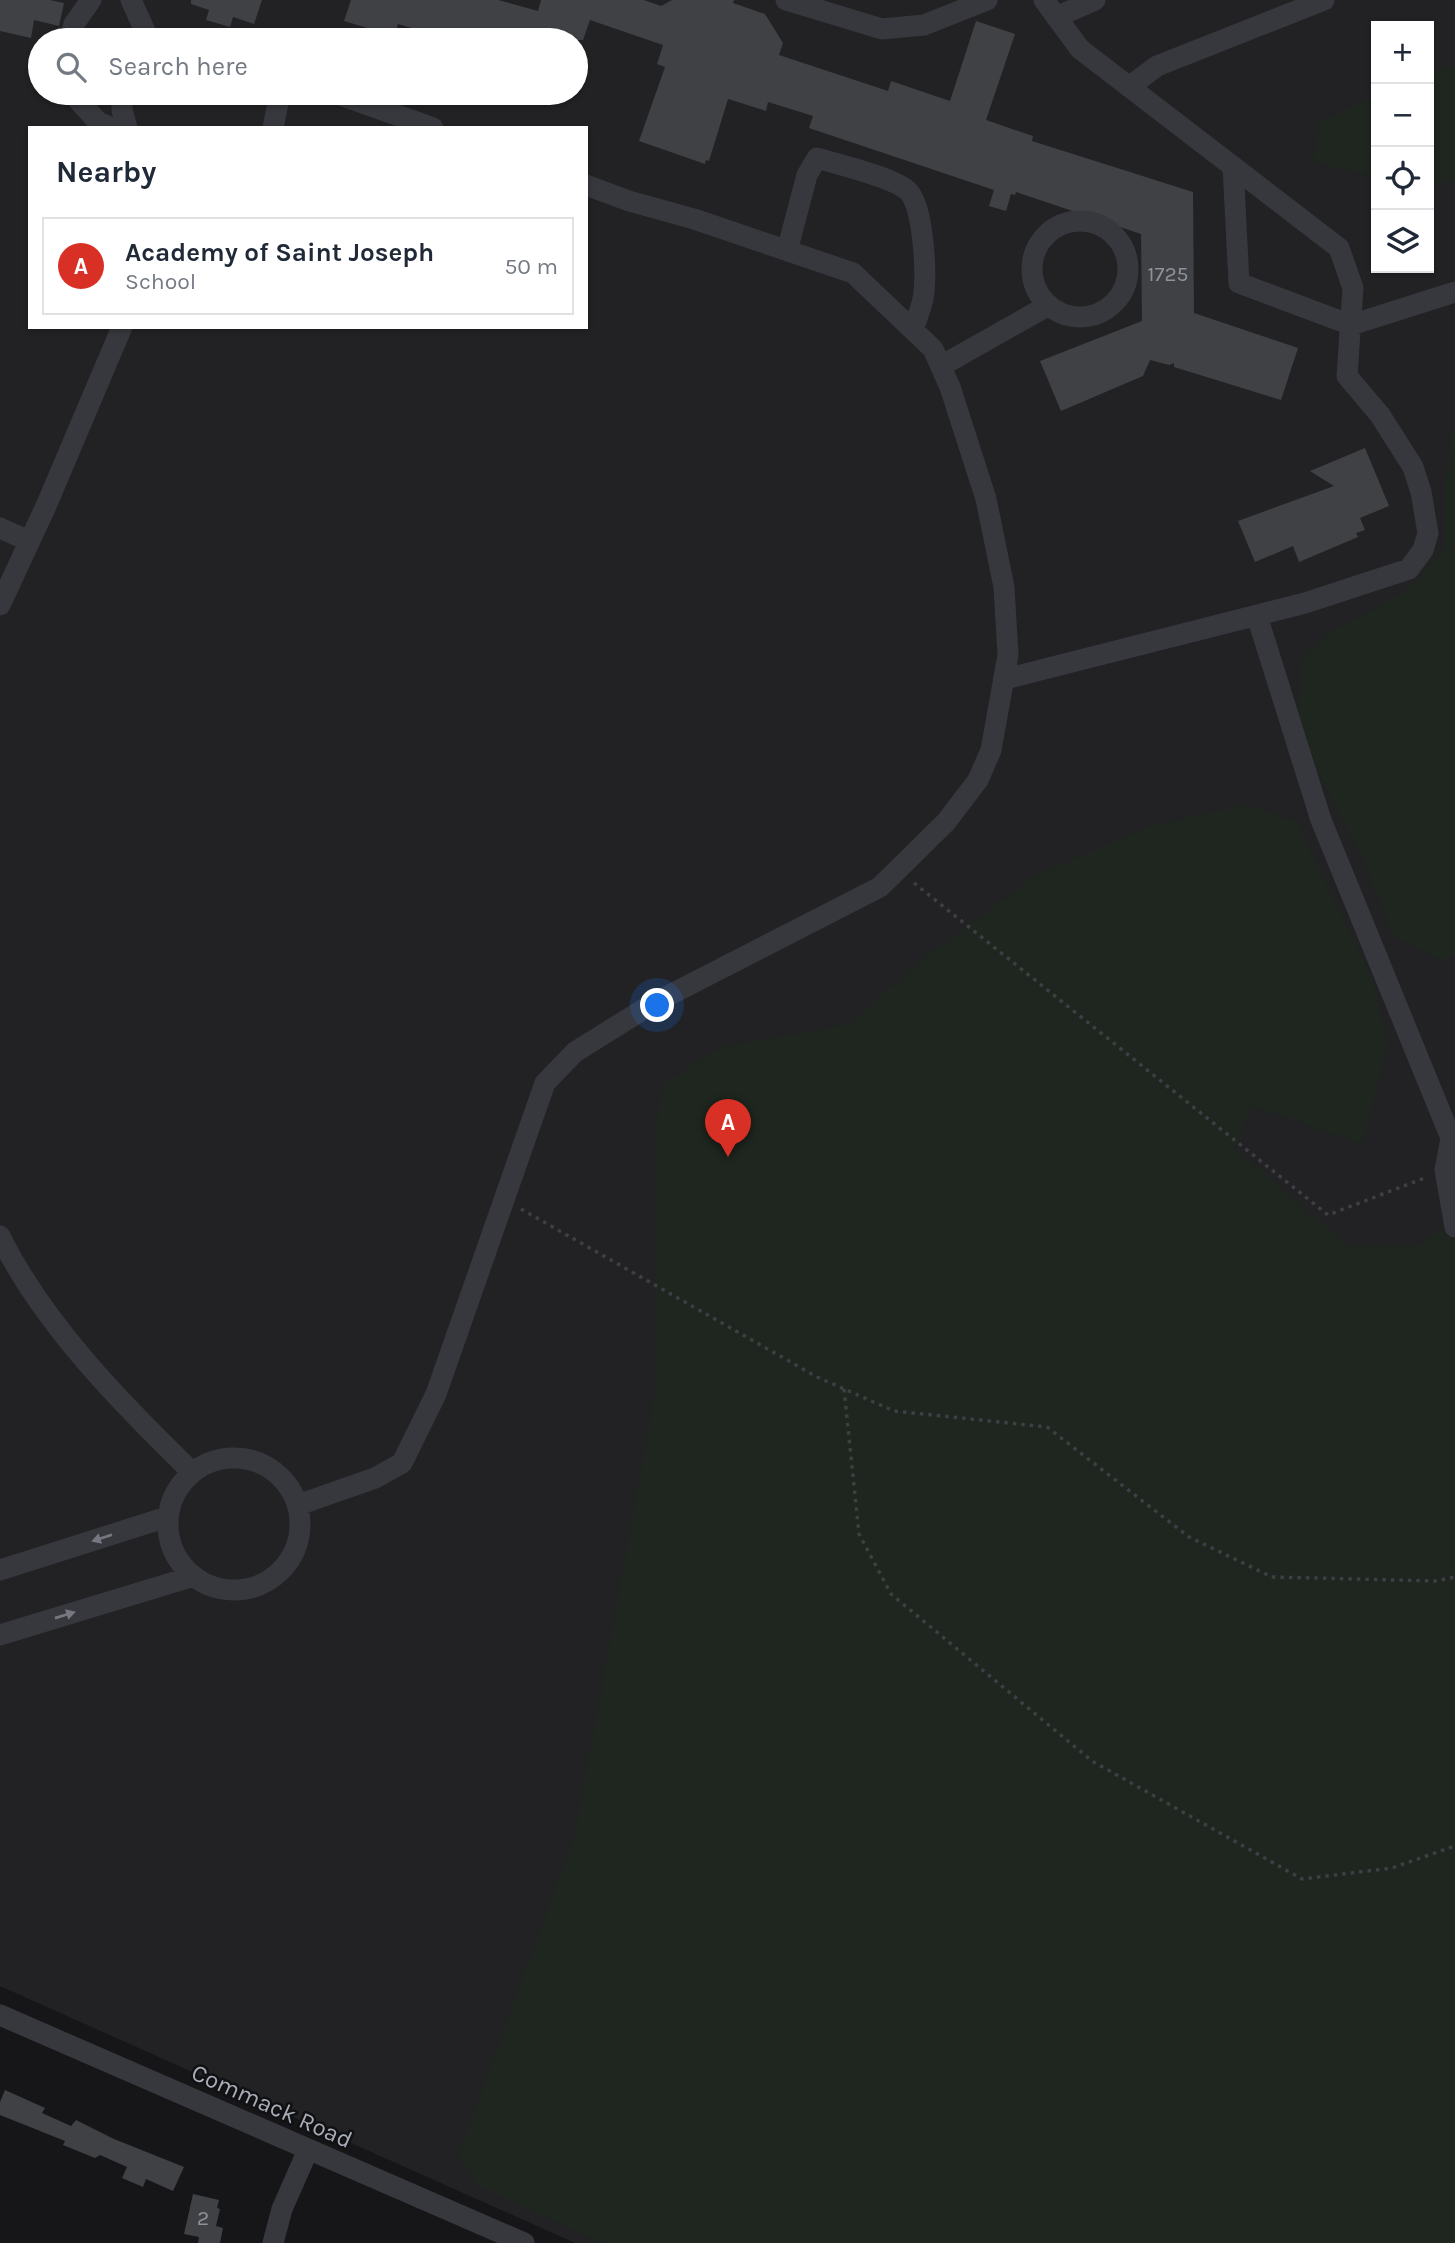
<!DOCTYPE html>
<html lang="en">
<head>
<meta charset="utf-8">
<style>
  :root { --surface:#fff; --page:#f2f2f3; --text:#1f2937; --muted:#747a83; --line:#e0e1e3; --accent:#d93025 }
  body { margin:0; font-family:Karla,sans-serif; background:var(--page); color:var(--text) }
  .controls { position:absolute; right:21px; top:21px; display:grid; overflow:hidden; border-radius:0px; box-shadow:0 2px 5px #0004 }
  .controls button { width:63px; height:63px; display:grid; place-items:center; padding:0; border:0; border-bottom:2px solid var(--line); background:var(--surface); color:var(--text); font:35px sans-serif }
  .you { position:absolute; left:658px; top:1006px; width:24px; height:24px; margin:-18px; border:5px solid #fff; border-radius:50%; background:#1a73e8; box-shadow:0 0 0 10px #1a73e833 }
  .badge { display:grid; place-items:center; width:46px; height:46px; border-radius:50%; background:var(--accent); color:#fff; font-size:23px; font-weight:700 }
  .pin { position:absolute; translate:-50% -58px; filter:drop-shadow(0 2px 4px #0008) }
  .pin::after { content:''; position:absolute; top:37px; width:24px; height:21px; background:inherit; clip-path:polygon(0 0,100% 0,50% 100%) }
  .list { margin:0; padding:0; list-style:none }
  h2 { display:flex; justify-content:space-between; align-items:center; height:91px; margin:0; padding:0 28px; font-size:30px }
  h2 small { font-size:23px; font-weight:400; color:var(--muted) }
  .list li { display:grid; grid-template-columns:46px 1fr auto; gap:21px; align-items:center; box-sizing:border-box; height:98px; margin:0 14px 14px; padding:0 14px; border:2px solid var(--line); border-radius:0px }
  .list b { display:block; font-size:26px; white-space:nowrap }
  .list p { margin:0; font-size:23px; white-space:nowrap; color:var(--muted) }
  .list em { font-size:23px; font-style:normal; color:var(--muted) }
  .icon { flex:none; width:38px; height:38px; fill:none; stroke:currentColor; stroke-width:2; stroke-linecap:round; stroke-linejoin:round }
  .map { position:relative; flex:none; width:1455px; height:2243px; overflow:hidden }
  .search { position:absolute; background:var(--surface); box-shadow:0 2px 5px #0004; left:28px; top:28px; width:560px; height:77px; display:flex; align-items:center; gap:18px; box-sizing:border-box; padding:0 24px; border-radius:38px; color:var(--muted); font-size:26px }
  .panel { position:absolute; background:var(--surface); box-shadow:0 2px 5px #0004; left:28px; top:126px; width:560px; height:203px; border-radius:0px }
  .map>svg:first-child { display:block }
  .built { fill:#222225; fill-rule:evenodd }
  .green { fill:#1e261f }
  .building { fill:#404145 }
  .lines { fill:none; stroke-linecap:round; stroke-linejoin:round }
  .path { stroke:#3d3f44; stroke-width:3.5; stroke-dasharray:3.5 5; stroke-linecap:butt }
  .minor { stroke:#37383d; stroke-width:21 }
  .oneway { fill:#757881 }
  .labels { text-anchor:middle; stroke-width:5; stroke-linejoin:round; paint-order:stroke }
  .number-label { font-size:21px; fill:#8e929b }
  .street-label { font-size:24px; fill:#a8adb8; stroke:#111113 }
</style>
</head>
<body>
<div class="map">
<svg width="1455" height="2243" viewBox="0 0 1455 2243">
  <rect width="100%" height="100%" fill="#161618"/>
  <path class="built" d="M0,0H1455V2243H575L0,1986ZM1376,26H1429V268H1376ZM40,40H576V93H40ZM30,128H586V327H30Z"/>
  <path class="green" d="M1455,64V182L1429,185V75Z
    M1376,97V177L1313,162L1320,120Z
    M1455,431V955L1440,960L1393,936L1364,861L1296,729L1302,658L1331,631L1378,607L1414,584L1445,547L1444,496L1450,434Z
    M1245,805L1296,821L1373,979L1388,1044L1362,1144L1252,1106L1235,1148L1348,1246H1417L1455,1219V2243H603L477,2186L459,2154L575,1834L656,1387L655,1131L663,1084L720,1048L851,1023L929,953L1038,875L1149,826Z"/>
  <path class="building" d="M0,0H50L64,3L59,26L34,20L31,38L0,31Z
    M191,0H262L254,24L233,17L230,27L206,20L209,10L191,4Z
    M351,0H498L538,11L541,0H644L661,6L672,0H734L733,3L765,14L783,43L779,55L888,91L891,81L950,101L976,21L1015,34L986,120L1033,136L1032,141L1193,192L1194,313L1298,348L1281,400L1174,367V363L1169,365L1150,360L1143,376L1061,411L1040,361L1142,321L1141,234L1016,192L1015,195L1011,194L1006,211L989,206L994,190L809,128L813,116L768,102L766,111L728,99L709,161L706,160L705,164L639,141L665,67L657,64L663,45L590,20L583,40H430L431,34L398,24L394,36L344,21Z
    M1365,448L1389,506L1360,518L1365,530L1356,533L1358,537L1299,562L1293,546L1255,562L1238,521L1334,486L1310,471Z
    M5,2090L45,2108L42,2113L71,2126L76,2120L114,2139L184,2167L173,2191L146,2179L143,2187L122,2178L127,2167L100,2155L95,2158L63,2145L65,2141L0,2115V2102Z
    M193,2194L219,2200L217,2208L220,2209L216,2226L223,2228L220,2243H198L199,2237L184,2234Z"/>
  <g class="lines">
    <path class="path" d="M914,883L1328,1215L1427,1177
      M521,1209L817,1377L894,1411L1047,1427L1189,1537L1272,1577L1436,1581L1455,1577
      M844,1389L859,1534L891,1594L1092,1761L1302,1879L1392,1868L1455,1846"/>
    <path class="minor" d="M131,0L149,40
      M786,0L882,29L924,25L987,0
      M1056,17L1095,0
      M70,40L74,24L91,0
      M1129,87L1157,66L1324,0
      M72,93L98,122L112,128
      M122,93V110L127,128
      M335,93L433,128
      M273,128L280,93
      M1233,166L1239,283L1351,325L1455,292
      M1032 269a48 48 0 1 1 96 0a48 48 0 1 1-96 0Z
      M787,251L807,175L817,158C837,164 897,178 909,192C924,210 927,276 923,299C921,309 916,320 913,330
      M941,366L1049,305
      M0,528L29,541
      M0,605L46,506L122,327
      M1257,616L1321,820L1451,1138L1445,1170L1455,1227
      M1005,679L1305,603L1409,569L1423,550L1428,533L1421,492L1413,467L1380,415L1347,376L1353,288L1339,248L1080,49L1044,0
      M0,1236C43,1324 122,1404 192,1472
      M168 1524a66 66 0 1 1 132 0a66 66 0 1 1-132 0Z
      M298,1505L375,1478L402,1463L436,1394L545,1083L575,1052L652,1004L880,887L946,822L978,780L991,750L1008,655L1004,587L986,499L950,387L933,349L853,273L694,219L629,201L586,185
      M0,1570L167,1517
      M0,1635L194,1576
      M0,2015L524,2243
      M273,2243L282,2209L308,2150"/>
  </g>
  <defs><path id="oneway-solid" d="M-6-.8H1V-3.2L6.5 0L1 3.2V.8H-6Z" transform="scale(1.75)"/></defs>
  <g class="oneway">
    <use href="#oneway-solid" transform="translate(102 1538) rotate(162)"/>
    <use href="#oneway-solid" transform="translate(65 1615) rotate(-17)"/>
  </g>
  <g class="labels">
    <g class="number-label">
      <text x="1168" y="281">1725</text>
      <text x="203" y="2225">2</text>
    </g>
    <g class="street-label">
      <text transform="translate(272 2106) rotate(24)" y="8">Commack Road</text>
    </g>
  </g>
</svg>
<div class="controls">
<button>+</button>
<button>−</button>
<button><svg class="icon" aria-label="locate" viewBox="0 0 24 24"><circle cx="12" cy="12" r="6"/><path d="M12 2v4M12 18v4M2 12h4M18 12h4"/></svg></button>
<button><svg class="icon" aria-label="layers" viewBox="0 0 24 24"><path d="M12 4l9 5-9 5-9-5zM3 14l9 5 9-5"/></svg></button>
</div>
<div class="you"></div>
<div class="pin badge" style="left:728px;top:1157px">A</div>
<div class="search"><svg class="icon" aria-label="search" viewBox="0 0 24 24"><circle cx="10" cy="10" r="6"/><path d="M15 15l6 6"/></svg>Search here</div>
<section class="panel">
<h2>Nearby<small></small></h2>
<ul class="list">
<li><span class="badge">A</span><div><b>Academy of Saint Joseph</b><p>School</p></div><em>50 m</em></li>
</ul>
</section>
</div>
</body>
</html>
